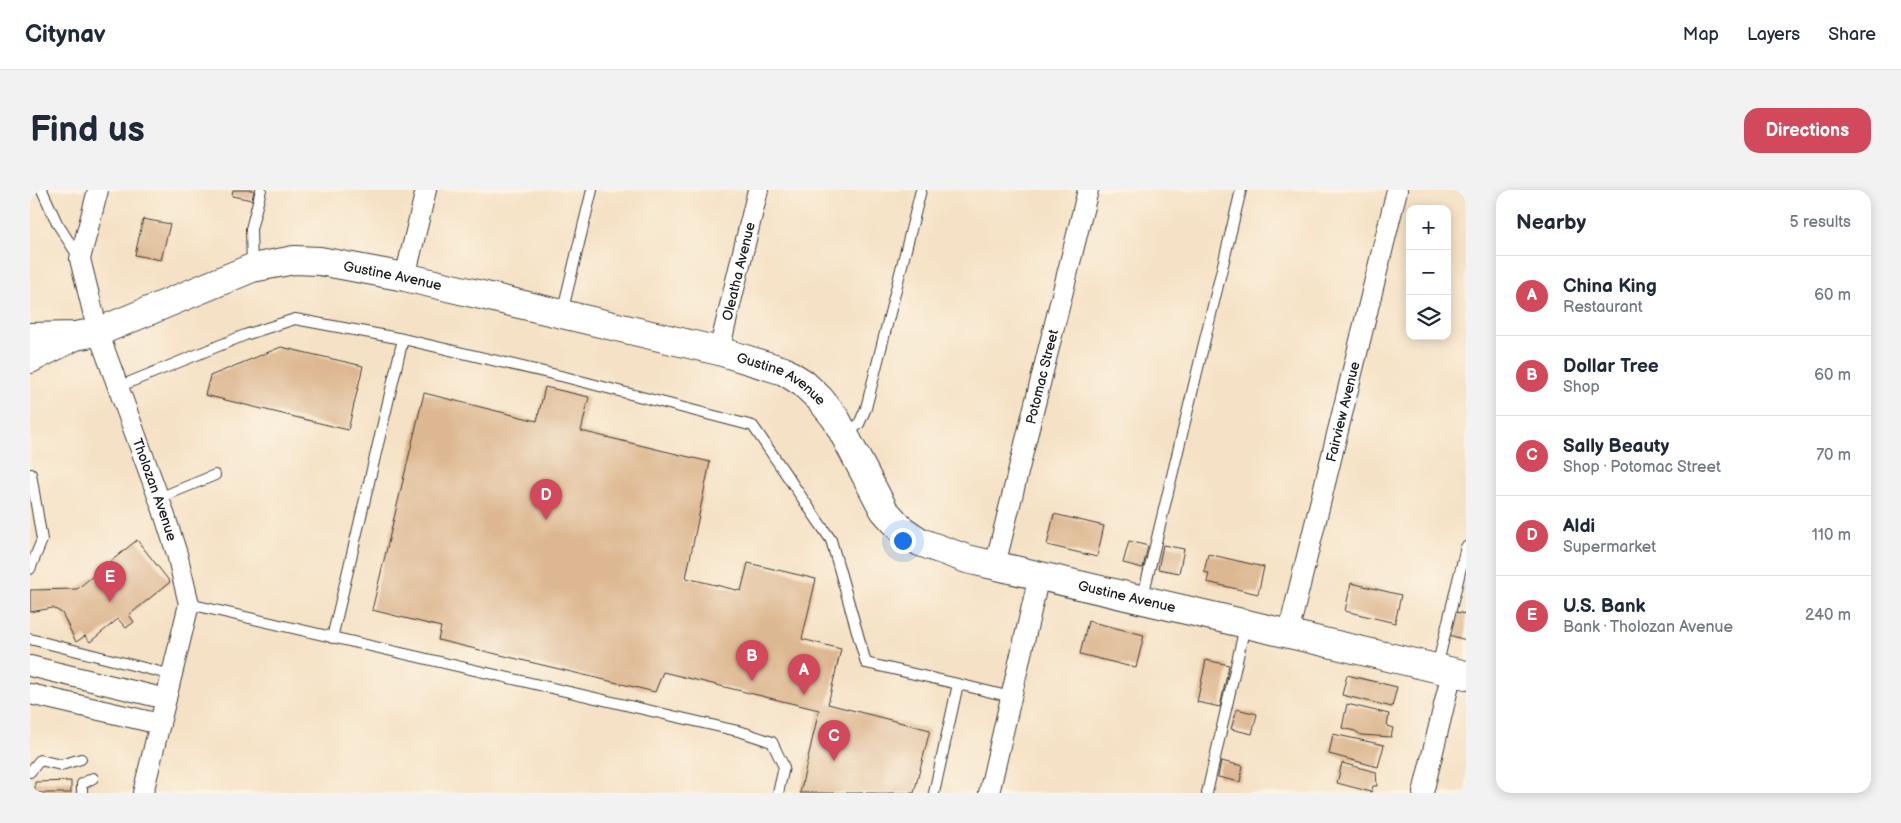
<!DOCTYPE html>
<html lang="en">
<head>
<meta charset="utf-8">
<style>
  :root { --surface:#fff; --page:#f2f2f3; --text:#1f2937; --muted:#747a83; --line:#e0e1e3; --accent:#d1495b }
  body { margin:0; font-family:"Balsamiq Sans",sans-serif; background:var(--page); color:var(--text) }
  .controls { position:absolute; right:15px; top:15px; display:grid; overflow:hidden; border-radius:10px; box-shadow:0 2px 12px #0003 }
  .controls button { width:45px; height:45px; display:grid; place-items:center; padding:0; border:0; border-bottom:1px solid var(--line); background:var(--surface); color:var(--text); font:25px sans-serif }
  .you { position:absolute; left:872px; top:350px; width:18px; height:18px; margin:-12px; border:4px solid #fff; border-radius:50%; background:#1a73e8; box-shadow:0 0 0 8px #1a73e833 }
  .badge { display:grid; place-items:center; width:32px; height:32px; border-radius:50%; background:var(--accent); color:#fff; font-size:16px; font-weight:700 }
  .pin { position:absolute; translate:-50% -41px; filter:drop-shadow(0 1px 2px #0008) }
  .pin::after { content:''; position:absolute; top:26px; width:18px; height:15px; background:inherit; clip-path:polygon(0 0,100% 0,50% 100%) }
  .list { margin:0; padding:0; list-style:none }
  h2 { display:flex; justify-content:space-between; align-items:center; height:65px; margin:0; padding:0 20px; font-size:21px }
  h2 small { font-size:16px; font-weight:400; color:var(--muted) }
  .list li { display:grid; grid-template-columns:32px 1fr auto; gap:15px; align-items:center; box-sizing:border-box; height:80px; padding:0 20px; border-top:1px solid var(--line) }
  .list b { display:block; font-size:19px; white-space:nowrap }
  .list p { margin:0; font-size:16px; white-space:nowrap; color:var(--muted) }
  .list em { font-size:16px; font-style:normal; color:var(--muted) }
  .icon { flex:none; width:28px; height:28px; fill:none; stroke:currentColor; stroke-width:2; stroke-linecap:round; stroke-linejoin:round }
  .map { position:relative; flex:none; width:1436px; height:603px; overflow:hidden; border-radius:15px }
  header { display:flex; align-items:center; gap:30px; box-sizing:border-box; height:70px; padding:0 25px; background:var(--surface); border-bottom:1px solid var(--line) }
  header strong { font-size:24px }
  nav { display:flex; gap:28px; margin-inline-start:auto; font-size:18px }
  .intro { display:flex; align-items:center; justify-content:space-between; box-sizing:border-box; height:120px; padding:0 30px }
  h1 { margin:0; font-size:35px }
  .button { padding:12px 22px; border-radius:15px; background:var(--accent); color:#fff; font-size:18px; font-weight:700 }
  main { display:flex; gap:30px; padding:0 30px }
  aside { flex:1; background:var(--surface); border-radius:15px; box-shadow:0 2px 12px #0003 }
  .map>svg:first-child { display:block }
  .building { fill:#ddb791 }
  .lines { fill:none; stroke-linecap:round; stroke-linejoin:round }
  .lane-casing { stroke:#3d3a35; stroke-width:12 }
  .street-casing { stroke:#3d3a35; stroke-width:22 }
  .secondary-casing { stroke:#3d3a35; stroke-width:30 }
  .primary-casing { stroke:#3d3a35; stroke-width:30 }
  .lane { stroke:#fff; stroke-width:10 }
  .street { stroke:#fff; stroke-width:20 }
  .secondary { stroke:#fff; stroke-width:28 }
  .primary { stroke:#fff; stroke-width:28 }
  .labels { text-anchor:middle; stroke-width:4; stroke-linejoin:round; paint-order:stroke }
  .street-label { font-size:14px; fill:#1c1c1c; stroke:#fcf5e5 }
</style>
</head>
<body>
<header>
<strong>Citynav</strong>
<nav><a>Map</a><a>Layers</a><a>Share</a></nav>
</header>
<div class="intro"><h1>Find us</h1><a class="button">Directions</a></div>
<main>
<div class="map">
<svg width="1436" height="603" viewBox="0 0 1436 603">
  <rect width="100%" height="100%" fill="#fcf5e5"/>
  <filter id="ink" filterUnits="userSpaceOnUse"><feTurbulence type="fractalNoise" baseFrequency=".02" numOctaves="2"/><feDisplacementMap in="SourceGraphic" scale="10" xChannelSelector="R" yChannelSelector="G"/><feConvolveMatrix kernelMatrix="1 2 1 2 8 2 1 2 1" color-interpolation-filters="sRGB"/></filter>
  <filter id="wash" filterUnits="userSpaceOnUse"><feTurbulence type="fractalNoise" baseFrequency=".0096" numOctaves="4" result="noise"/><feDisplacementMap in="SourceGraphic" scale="20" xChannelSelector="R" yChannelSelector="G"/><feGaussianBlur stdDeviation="1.12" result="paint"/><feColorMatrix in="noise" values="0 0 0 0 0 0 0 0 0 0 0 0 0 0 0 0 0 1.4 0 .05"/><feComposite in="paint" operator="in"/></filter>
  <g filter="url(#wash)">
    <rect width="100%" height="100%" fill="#f5e1c5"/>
    <g id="blocks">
      <path class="building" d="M203,0H224L222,10L202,6Z
        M113,29L140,34L131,70L105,65Z
        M251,157L333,176L318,240L175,205L180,186Z
        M515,197L559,207L551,241L680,272L656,388L711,401L718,373L786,389L772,449L811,459L798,514L900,540L884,603H770L789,520L633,482L625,502L408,450L411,437L342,420L394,203L507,231Z
        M1024,324L1074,336L1067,367L1017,355Z
        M107,350L140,392L99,425L104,432L96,438L88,429L60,452L55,446L46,452L32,423L23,418L0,422V400L47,399Z
        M1099,351L1118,356L1113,378L1093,373Z
        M1133,355L1154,359L1149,383L1128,379Z
        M1178,364L1234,377L1228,404L1177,392L1179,383L1174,382Z
        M1321,393L1371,405L1365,433L1315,421Z
        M1425,422L1436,424V450L1419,445Z
        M1058,431L1114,445L1106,478L1050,464Z
        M1176,470L1199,475L1190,517L1167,512Z
        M1317,485L1367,497L1362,517L1312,505Z
        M1317,514L1359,524L1357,536L1363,538L1361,547L1331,545L1325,541L1312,538Z
        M1207,519L1227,524L1222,544L1201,539Z
        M1303,544L1354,555L1348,577L1299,564Z
        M1191,571L1213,576L1210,592L1188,587Z
        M1312,573L1346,582L1347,596H1343L1341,602L1307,593Z
        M41,591V603H5V592Z"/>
    </g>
  </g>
  <g filter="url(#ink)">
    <use href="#blocks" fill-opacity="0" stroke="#3d3a35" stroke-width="1"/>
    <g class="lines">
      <defs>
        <path id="lane" d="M12,0L27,33L50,69
          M222,77L221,39L231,0
          M532,123L562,0
          M88,197L215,145L265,129L373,149L535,187L723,236L801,350L836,473L928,494L904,603
          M816,244L829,234L836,218L891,0
          M129,308L185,285
          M0,379L12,350L1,284
          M1112,410L1211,0
          M159,414L712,542L742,552L754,577L748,603
          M302,448L373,149
          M0,449L142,485
          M1407,477L1436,357
          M928,494L981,507
          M0,582L10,570L31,575L51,569
          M52,603V594L63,588
          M1177,603L1215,436"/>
        <g id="street">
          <path id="s1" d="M68,0L50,69L68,142L133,320L147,364L159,414L113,603"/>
          <path d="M375,87L396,0"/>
          <path id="s2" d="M689,161L728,0"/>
          <path id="s3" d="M965,375L1058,0"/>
          <path id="s4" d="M1258,444L1367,0"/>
          <path d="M0,476L136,509"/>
          <path d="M0,504L130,534"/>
          <path d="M959,603L1009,386"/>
          <path d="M1393,603L1422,482"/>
        </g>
        <g id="secondary">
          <path id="s5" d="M0,147L45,146L68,142L222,78L264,70L290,71L375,87L689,161L754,181L773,193L790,209L806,229L854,320L871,339L890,352L937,369L1436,485"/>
        </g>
        <path id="primary" d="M0,169L45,146"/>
      </defs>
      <use href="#lane" class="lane-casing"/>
      <use href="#street" class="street-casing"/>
      <use href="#secondary" class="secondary-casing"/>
      <use href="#primary" class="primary-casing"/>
      <use href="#lane" class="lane"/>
      <use href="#street" class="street"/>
      <use href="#secondary" class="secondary"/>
      <use href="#primary" class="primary"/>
    </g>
  </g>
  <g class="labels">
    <g class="street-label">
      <text dy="5" stroke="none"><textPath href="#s2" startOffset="82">Oleatha Avenue</textPath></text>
      <text dy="5" stroke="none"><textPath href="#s5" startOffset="378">Gustine Avenue</textPath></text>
      <text dy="5" stroke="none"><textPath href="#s3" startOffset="194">Potomac Street</textPath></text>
      <text dy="5" stroke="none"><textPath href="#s5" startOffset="782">Gustine Avenue</textPath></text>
      <text dy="5" stroke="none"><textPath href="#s4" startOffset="229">Fairview Avenue</textPath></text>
      <text dy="5" stroke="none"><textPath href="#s1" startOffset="314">Tholozan Avenue</textPath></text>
      <text dy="5" stroke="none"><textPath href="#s5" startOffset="1218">Gustine Avenue</textPath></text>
    </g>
  </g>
</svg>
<div class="controls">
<button>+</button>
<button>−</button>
<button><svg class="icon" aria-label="layers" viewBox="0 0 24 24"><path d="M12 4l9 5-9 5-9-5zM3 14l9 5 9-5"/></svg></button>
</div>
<div class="you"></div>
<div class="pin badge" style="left:774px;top:505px">A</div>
<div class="pin badge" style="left:722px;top:491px">B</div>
<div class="pin badge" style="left:804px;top:571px">C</div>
<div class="pin badge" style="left:516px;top:330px">D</div>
<div class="pin badge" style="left:80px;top:412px">E</div>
</div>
<aside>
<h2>Nearby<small>5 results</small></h2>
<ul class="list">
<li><span class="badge">A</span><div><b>China King</b><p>Restaurant</p></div><em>60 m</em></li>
<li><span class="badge">B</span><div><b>Dollar Tree</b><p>Shop</p></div><em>60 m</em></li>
<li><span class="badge">C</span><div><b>Sally Beauty</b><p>Shop · Potomac Street</p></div><em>70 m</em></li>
<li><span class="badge">D</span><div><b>Aldi</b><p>Supermarket</p></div><em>110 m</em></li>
<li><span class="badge">E</span><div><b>U.S. Bank</b><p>Bank · Tholozan Avenue</p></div><em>240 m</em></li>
</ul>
</aside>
</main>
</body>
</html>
